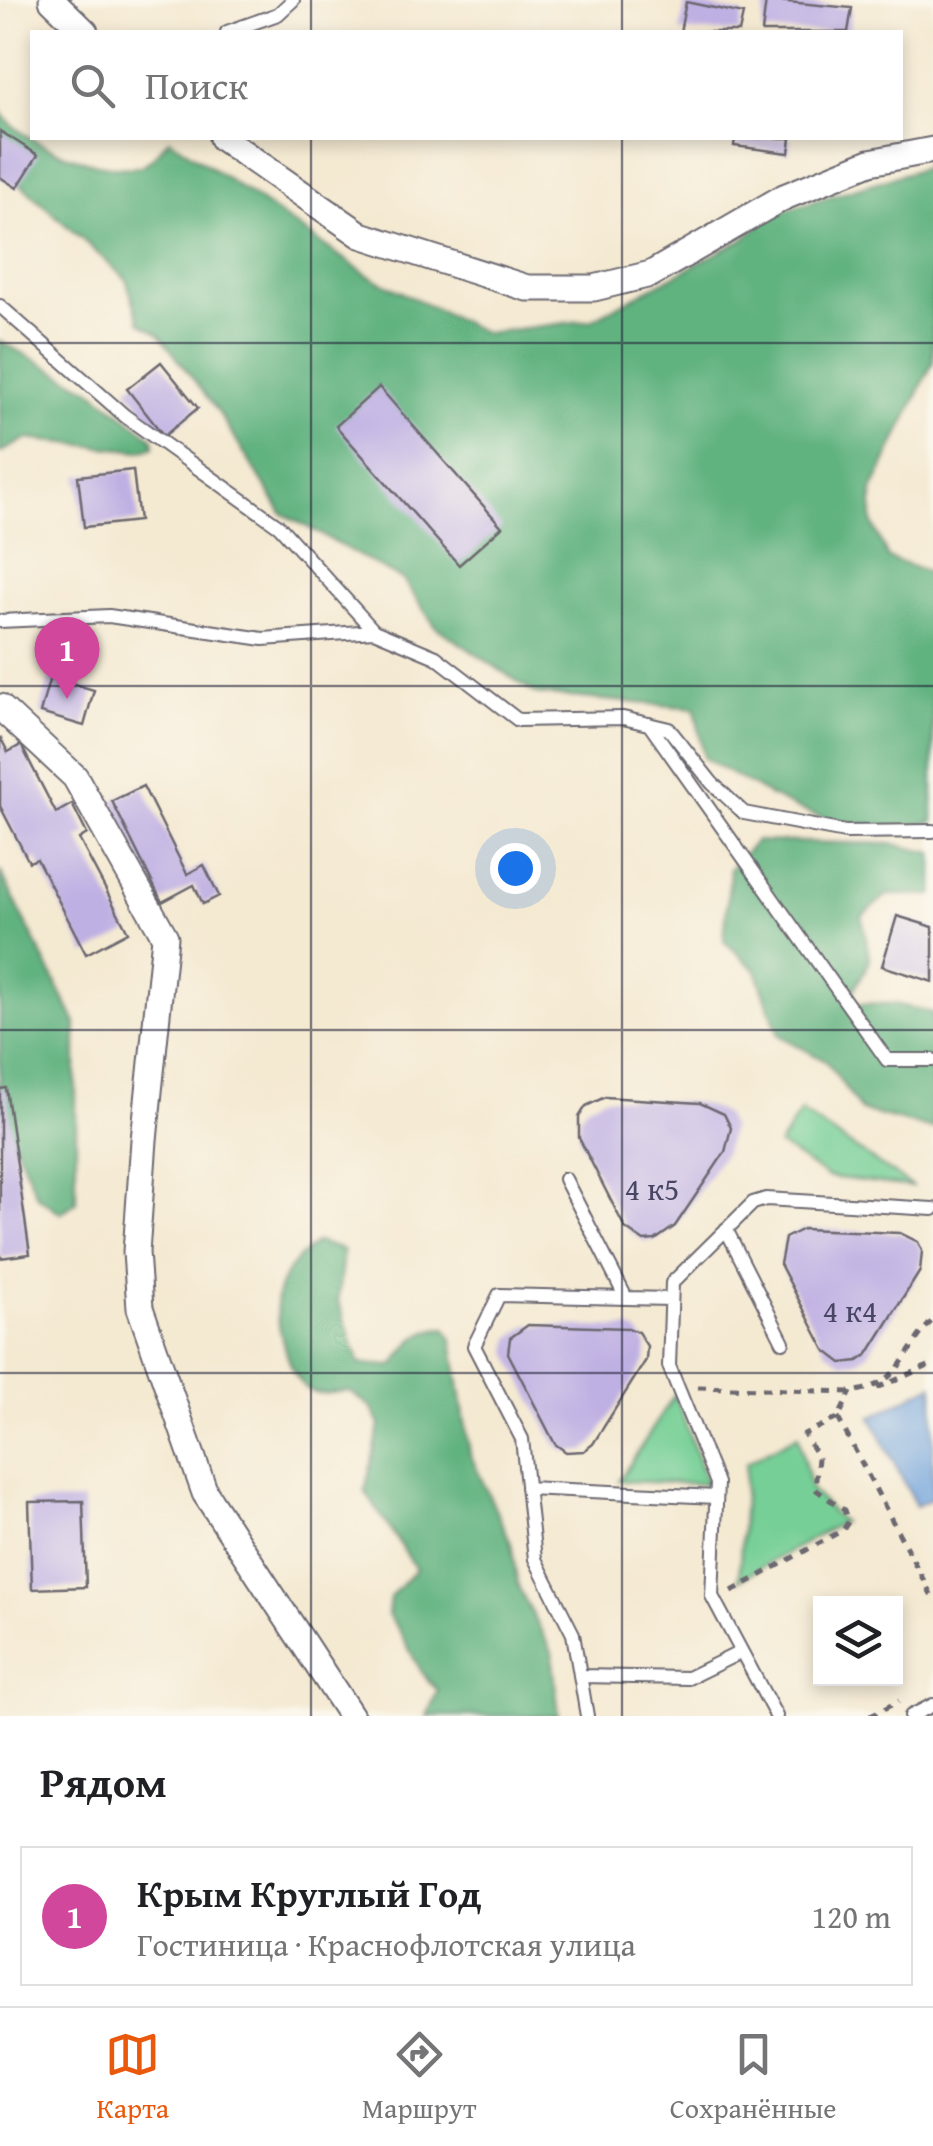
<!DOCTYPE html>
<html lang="ru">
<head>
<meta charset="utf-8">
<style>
  :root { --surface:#fff; --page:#f6f6f6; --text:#202124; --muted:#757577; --line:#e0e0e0; --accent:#ea580c }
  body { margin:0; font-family:"Gentium Book Plus",serif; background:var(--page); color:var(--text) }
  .controls { position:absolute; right:30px; bottom:30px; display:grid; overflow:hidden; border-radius:0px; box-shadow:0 5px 15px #0003 }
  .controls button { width:90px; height:90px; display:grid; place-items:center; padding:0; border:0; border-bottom:2px solid var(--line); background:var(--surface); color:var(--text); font:50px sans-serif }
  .you { position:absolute; left:515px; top:868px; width:35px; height:35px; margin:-25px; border:8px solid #fff; border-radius:50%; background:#1a73e8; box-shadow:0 0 0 15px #1a73e833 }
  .badge { display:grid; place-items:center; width:65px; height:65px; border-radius:50%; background:var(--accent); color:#fff; font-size:32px; font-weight:700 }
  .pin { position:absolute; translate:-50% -82px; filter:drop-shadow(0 2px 5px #0008) }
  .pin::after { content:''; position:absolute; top:52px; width:35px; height:30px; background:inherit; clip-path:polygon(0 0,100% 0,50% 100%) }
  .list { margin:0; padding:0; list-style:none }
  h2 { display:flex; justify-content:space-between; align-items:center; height:130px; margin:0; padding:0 40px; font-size:42px }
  h2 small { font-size:32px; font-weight:400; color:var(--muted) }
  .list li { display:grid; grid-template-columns:65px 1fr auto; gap:30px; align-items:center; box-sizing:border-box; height:140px; margin:0 20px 20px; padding:0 20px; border:2px solid var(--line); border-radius:0px }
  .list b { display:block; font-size:38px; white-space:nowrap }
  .list p { margin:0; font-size:32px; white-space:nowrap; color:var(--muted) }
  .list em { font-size:32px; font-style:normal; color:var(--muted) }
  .icon { flex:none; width:55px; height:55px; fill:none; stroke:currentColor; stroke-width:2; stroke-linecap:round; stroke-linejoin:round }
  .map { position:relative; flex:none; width:933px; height:1716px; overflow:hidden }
  .search { position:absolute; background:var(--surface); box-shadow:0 5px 15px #0003; left:30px; right:30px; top:30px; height:110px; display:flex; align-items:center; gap:25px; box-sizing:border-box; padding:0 35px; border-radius:0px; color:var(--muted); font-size:38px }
  .sheet { height:290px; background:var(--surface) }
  nav { display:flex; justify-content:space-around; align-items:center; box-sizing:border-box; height:140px; border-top:2px solid var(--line); background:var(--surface); font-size:28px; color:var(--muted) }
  nav a { display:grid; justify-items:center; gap:5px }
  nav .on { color:var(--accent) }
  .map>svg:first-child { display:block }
  .green { fill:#76cf96; stroke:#4c7868; stroke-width:2.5 }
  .forest { fill:#60b27f; stroke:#416a5d; stroke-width:2.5 }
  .water { fill:#71a3dc; stroke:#4a628c; stroke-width:2.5 }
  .building { fill:#bfb0e3 }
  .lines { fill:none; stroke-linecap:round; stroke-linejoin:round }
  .lane-casing { stroke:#6c6870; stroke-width:16 }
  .street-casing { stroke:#6c6870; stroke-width:29 }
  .path { stroke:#6c6870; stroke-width:5; stroke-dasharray:8 8; stroke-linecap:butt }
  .lane { stroke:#fff; stroke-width:12 }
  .street { stroke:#fff; stroke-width:25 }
  .grid { fill:none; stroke:#22223b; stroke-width:2.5; stroke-opacity:0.55 }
  .labels { text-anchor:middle; stroke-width:8; stroke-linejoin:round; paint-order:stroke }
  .number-label { font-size:32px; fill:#494665 }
</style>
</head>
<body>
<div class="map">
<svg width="933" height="1716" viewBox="0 0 933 1716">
  <rect width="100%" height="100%" fill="#fbf7ec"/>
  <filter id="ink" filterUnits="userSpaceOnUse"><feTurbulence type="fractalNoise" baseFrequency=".01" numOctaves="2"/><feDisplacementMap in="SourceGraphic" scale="20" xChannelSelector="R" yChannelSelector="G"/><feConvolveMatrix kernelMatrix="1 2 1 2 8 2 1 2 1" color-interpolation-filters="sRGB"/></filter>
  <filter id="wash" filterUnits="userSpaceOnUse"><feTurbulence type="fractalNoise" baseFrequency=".0048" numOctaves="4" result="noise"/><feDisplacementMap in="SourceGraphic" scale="40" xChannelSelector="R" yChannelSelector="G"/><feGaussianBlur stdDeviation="2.25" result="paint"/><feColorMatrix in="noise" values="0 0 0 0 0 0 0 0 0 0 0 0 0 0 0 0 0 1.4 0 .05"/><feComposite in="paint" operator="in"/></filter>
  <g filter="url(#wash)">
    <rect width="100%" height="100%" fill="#f4e9d1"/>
    <path class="green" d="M801,1111V1112L913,1187L828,1177L779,1145Z
      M675,1394L707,1484L619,1481Z
      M798,1435L811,1490L842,1522L739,1580L746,1463Z"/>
    <path class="forest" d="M0,108C10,141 109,176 140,166C151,163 161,148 169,139L369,276L485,333L591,320L745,238L771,214L933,165V362L872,491V522L888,558L933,574V822C830,837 789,807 704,758L695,708L536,694L436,627L403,580L282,513L219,413L159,334L140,322L126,279L14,178L0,175Z
      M0,341L93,391L153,438L154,447L141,451L26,439L0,453Z
      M756,841L893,844L933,853V895H887L862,916L870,961L847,1003L895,1004L933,1013V1129L861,1111L827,1062L779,1035L756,970L724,941L730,869Z
      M0,871L76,1023V1202L61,1213L37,1196L0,1108Z
      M317,1242L343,1250L338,1301L360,1364L394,1366C407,1344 419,1328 446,1328L452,1339L470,1454L511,1543L518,1586L552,1652L559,1716H427L438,1690C414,1671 409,1639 388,1615L390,1597L416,1569L365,1491L380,1425L371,1407L349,1391C337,1392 322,1396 311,1391C290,1382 274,1319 277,1298C280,1275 300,1254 317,1242Z"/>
    <path class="water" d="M933,1385V1498L916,1506L871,1417Z"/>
    <g id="blocks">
      <path class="building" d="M766,0L852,8L848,32H762Z
        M686,2L743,14L739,32H680Z
        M0,131L38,155L17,188L0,177Z
        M735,138H791L789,153L734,146Z
        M161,362L198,408L164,436L127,389Z
        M379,387L502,527L459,565L336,426Z
        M133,470L139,521L84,527L78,476Z
        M50,677L94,690L84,726L40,713Z
        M0,737L8,752L21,745L56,813L72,804L87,834L79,839L128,932L86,954L37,859L29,862L0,806Z
        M143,786L187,874L204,865L219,896L203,904L194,885L162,902L112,801Z
        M897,916L933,927V982L882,966Z
        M6,1088L30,1254L0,1258V1089Z
        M605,1097L700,1103L724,1114L731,1128L725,1152L675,1226L655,1240L644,1241L625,1228L579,1138V1117L586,1106Z
        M803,1229L900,1233L918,1242L922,1251L920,1271L868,1354L858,1361L842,1363L825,1350L780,1264L785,1238Z
        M528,1325L628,1328L638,1332L647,1346L646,1360L593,1444L584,1451L566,1452L555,1444L508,1353L510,1338Z
        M83,1501L86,1587L32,1589L29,1502Z"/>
    </g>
  </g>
  <g filter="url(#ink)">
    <use href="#blocks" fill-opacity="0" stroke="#6c6870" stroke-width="2.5"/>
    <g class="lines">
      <defs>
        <path id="lane" d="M227,32L278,14L293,0
          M0,306L125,416L279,526L374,631
          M0,621L109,616L263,639L374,631L436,657L518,720L623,718L669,729L712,783L744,813L845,832L933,831
          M649,724L887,1060H933
          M565,1179L626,1298
          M726,1229L783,1342
          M527,1488L716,1497
          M580,1676L688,1678L741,1652
          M587,1716L573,1634L535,1559L522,1439L474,1346L499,1295L670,1299
          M776,1716L712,1596L717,1483L669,1366L672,1283L753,1203L766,1199L933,1209
          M911,1716L933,1705"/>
        <path id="street" d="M52,0L85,32
          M222,138L361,235L527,288H594L651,274L784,197L870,162L933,150
          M0,707L75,777L165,937L144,1140L136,1252L140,1308L205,1493L351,1716"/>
      </defs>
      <use href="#lane" class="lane-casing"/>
      <use href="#street" class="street-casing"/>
      <path class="path" d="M698,1387L851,1392C904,1384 901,1352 933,1320
        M877,1388L933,1364
        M838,1418L933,1598
        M732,1591L843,1530L848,1522L844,1510L815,1489L818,1458L804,1434L838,1418L851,1392
        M870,1716L899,1701"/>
      <use href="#lane" class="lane"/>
      <use href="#street" class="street"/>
    </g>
  </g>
  <path class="grid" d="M311,0V32M622,0V32M311,138V1716M622,138V1716M0,343H933M0,686H933M0,1030H933M0,1373H933"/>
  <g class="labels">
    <g class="number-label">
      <text x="652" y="1200">4 к5</text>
      <text x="850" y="1322">4 к4</text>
    </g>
  </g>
</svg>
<div class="controls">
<button><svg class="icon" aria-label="layers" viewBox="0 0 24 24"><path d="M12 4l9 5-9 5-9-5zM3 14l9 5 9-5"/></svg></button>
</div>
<div class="you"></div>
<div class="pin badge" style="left:67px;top:699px;background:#d1479c">1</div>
<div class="search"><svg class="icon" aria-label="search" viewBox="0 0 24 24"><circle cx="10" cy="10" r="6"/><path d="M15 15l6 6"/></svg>Поиск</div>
</div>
<section class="sheet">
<h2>Рядом<small></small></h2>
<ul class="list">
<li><span class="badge" style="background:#d1479c">1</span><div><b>Крым Круглый Год</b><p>Гостиница · Краснофлотская улица</p></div><em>120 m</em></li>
</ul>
</section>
<nav>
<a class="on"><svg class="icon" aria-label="map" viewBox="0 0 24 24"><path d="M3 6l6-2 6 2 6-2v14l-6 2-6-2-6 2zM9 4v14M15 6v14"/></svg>Карта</a>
<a><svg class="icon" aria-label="directions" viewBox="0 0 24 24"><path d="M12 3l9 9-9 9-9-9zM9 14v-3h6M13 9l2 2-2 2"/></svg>Маршрут</a>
<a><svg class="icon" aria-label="saved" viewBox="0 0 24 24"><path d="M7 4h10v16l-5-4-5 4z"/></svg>Сохранённые</a>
</nav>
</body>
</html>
